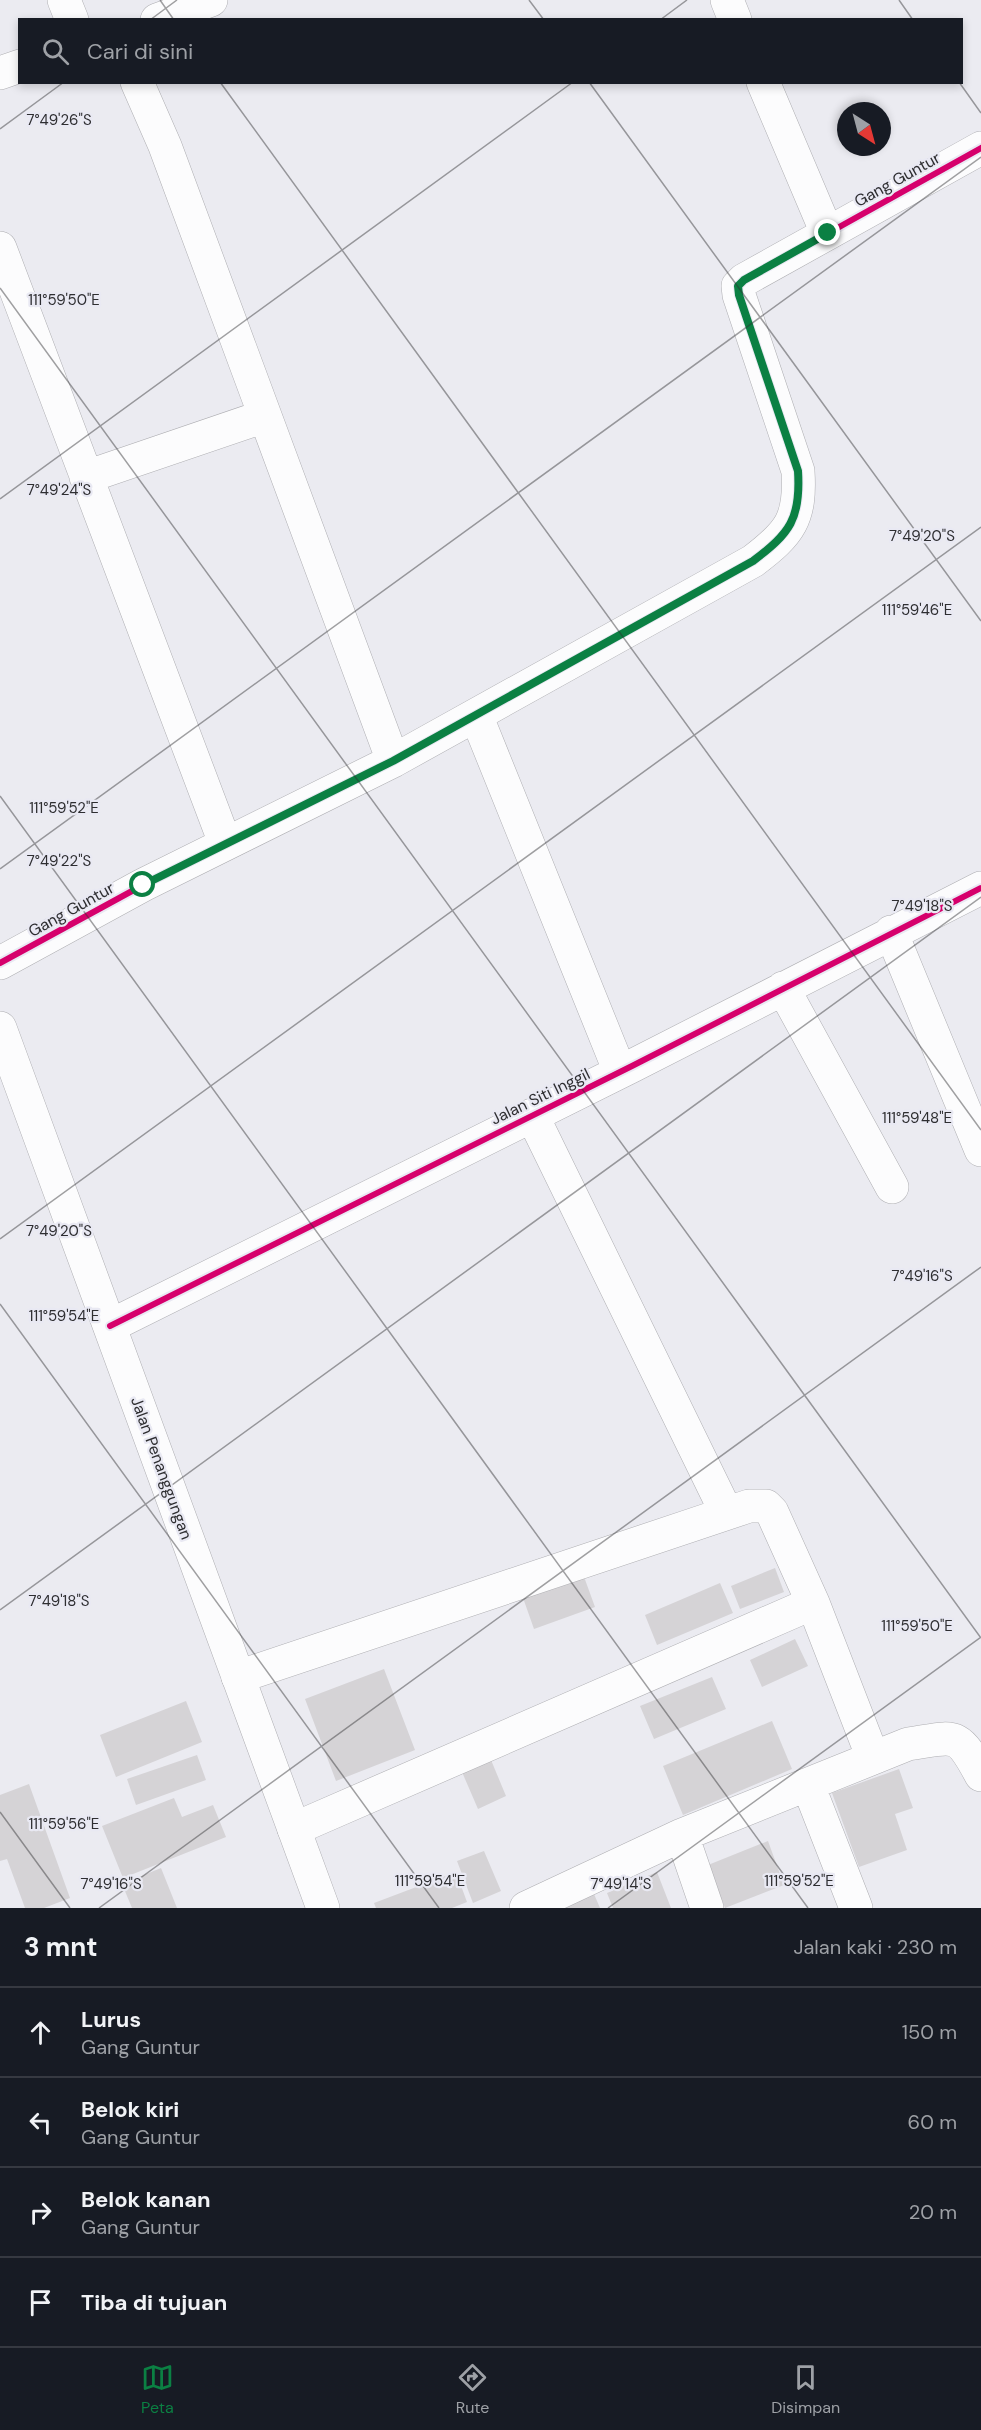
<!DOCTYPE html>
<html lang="id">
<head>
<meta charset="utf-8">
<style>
  :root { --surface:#171b24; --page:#20242c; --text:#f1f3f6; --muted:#9ea1a6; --line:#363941; --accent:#0b8043 }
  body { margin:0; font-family:"DM Sans",sans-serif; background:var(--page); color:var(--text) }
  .compass { position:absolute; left:837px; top:102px; width:54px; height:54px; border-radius:50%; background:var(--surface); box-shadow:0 3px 9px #0003; rotate:144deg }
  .stop { position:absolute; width:18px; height:18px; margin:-14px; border:4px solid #0b8043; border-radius:50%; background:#fff }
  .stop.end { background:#0b8043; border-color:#fff; box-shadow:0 2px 6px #0008 }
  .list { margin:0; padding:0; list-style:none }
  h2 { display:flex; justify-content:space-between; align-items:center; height:78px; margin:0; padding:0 24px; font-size:26px }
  h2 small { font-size:20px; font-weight:400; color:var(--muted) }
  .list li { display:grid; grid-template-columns:39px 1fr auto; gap:18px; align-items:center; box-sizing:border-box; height:90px; padding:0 24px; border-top:2px solid var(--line) }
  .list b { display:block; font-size:22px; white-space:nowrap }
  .list p { margin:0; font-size:20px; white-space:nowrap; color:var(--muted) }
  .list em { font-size:20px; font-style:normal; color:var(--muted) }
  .icon { flex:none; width:33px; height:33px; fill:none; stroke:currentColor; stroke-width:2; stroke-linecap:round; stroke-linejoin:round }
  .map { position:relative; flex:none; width:981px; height:1908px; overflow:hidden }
  .search { position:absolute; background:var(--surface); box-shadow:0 3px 9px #0003; left:18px; right:18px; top:18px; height:66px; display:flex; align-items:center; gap:15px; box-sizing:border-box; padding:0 21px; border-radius:0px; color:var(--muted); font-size:22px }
  .sheet { height:438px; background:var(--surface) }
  nav { display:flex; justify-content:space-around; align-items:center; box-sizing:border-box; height:84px; border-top:2px solid var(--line); background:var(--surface); font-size:16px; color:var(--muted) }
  nav a { display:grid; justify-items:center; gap:3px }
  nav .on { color:var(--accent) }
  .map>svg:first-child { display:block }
  .building { fill:#d5d3d6 }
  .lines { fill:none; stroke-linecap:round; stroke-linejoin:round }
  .minor-casing { stroke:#aeaeb2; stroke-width:34 }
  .secondary-casing { stroke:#aeaeb2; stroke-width:34 }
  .minor { stroke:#fcfcfd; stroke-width:33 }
  .secondary { stroke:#fcfcfd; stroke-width:33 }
  .cycleway-casing { stroke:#e9e9f3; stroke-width:10 }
  .cycleway { stroke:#d6006c; stroke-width:6 }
  .route { stroke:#0b8043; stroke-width:8 }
  .ticks { fill:none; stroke:#2e2e31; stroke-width:1.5; stroke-opacity:0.45 }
  .labels { text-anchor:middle; stroke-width:4.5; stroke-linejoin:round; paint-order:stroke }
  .street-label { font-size:16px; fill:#2e2e31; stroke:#e9e9f3 }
  .ticks-label { font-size:15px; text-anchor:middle; fill:#2e2e31; stroke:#e9e9f3; stroke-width:4.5; stroke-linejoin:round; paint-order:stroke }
</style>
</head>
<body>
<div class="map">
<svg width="981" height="1908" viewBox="0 0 981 1908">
  <rect width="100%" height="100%" fill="#ebebf1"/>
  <path class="building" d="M775,1568L784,1592L740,1609L731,1586Z
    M583,1574L595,1607L534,1629L522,1595Z
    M720,1583L733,1613L657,1645L645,1615Z
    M795,1639L808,1666L762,1687L750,1660Z
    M384,1669L415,1750L336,1781L305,1699Z
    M712,1677L726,1709L654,1739L640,1706Z
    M186,1701L202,1742L116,1777L100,1735Z
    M772,1721L792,1769L683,1815L663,1766Z
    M197,1755L206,1780L136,1805L127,1779Z
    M491,1760L506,1796L478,1809L462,1772Z
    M899,1769L913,1808L895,1814L907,1850L859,1867L832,1793Z
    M29,1784L70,1898L44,1908H25L7,1859L0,1861V1795Z
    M174,1798L182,1817L213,1805L226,1837L123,1878L102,1826Z
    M768,1841L784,1885L725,1908L708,1865Z
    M484,1851L501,1891L473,1903L457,1861Z
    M161,1868L177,1908H132L122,1884Z
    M456,1872L467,1902L452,1908H376L374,1903Z
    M657,1872L671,1908H613L607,1893Z
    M594,1894L600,1908H563Z"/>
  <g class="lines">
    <defs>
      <path id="minor" d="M64,0L72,20
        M727,0L735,20
        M157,20L211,0
        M0,73L20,66
        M137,82L165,146L393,761
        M763,82L827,233
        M0,248L225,843
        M86,477L265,416
        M476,715L620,1072
        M891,932L981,1150
        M0,963L143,885L393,761L753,561C790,533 801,519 798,471L739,295L738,286L744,280L981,148
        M783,988L892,1187
        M532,1115L726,1512
        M110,1326L632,1066L981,888
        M238,1677L749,1506H766L772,1512L813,1603
        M808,1785L856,1908
        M294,1829L813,1603L873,1758
        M682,1835L707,1908
        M526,1908L682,1835L908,1744C956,1737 957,1730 981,1775"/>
      <path id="secondary" d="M0,1028L323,1908"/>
    </defs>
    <use href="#minor" class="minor-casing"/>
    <use href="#secondary" class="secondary-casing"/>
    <use href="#minor" class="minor"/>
    <use href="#secondary" class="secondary"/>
    <defs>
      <path id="cycleway" d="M0,963L143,885L393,761L753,561C790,533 801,519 798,471L739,295L738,286L744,280L981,148
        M110,1326L632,1066L981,888"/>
    </defs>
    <use href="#cycleway" class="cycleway-casing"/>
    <use href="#cycleway" class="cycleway"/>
  </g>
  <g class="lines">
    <path class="route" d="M143,885L393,761L753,561C790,533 801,519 798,471L739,295L738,286L744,280L828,233"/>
  </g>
  <path class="ticks" d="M160,0L174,20M529,0L544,20M899,0L913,20M150,20L177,0M660,20L687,0M220,82L981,1130M589,82L981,621M959,82L981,113M0,129L64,82M0,288L981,1638M0,499L573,82M0,796L808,1908M0,869L981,157M0,1239L981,527M0,1304L439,1908M0,1610L981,897M0,1812L70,1908M99,1908L981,1267M608,1908L981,1637"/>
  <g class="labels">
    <g class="street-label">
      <text transform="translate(897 179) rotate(-29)" y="6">Gang Guntur</text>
      <text transform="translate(71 909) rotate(-29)" y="6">Gang Guntur</text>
      <text transform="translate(540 1096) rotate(-26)" y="6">Jalan Siti Inggil</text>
      <text transform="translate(162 1468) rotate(70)" y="6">Jalan Penanggungan</text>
    </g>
  </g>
  <g class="ticks-label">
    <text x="59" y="125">7°49'26"S</text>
    <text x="64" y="305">111°59'50"E</text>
    <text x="59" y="495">7°49'24"S</text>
    <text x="922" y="541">7°49'20"S</text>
    <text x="917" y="615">111°59'46"E</text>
    <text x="64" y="813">111°59'52"E</text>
    <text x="59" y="866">7°49'22"S</text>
    <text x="922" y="911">7°49'18"S</text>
    <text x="917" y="1123">111°59'48"E</text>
    <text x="59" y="1236">7°49'20"S</text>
    <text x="922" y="1281">7°49'16"S</text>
    <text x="64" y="1321">111°59'54"E</text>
    <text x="59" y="1606">7°49'18"S</text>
    <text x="917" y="1631">111°59'50"E</text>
    <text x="64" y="1829">111°59'56"E</text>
    <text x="430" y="1886">111°59'54"E</text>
    <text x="799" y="1886">111°59'52"E</text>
    <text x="111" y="1889">7°49'16"S</text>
    <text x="621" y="1889">7°49'14"S</text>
  </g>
</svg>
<svg class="compass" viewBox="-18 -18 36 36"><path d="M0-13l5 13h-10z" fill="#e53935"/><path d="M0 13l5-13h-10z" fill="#9ea1a6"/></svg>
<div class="stop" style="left:143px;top:885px"></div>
<div class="stop end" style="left:828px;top:233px"></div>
<div class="search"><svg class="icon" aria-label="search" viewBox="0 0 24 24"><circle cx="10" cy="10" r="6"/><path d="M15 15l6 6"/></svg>Cari di sini</div>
</div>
<section class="sheet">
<h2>3 mnt<small>Jalan kaki · 230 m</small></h2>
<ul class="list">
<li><svg class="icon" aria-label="ahead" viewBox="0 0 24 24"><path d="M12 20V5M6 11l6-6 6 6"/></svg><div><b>Lurus</b><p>Gang Guntur</p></div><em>150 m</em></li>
<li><svg class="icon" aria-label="left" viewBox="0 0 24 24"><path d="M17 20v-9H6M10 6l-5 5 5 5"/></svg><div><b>Belok kiri</b><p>Gang Guntur</p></div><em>60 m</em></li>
<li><svg class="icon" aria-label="right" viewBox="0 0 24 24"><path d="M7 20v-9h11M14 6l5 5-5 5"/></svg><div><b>Belok kanan</b><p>Gang Guntur</p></div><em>20 m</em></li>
<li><svg class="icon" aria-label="arrive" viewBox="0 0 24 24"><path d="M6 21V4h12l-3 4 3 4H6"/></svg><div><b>Tiba di tujuan</b></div></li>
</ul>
</section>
<nav>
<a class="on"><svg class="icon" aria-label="map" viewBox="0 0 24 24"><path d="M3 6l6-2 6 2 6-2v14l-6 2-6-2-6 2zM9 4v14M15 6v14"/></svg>Peta</a>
<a><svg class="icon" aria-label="directions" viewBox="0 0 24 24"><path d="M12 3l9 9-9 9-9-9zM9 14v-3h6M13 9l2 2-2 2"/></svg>Rute</a>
<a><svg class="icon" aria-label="saved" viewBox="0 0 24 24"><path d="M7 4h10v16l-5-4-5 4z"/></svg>Disimpan</a>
</nav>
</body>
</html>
